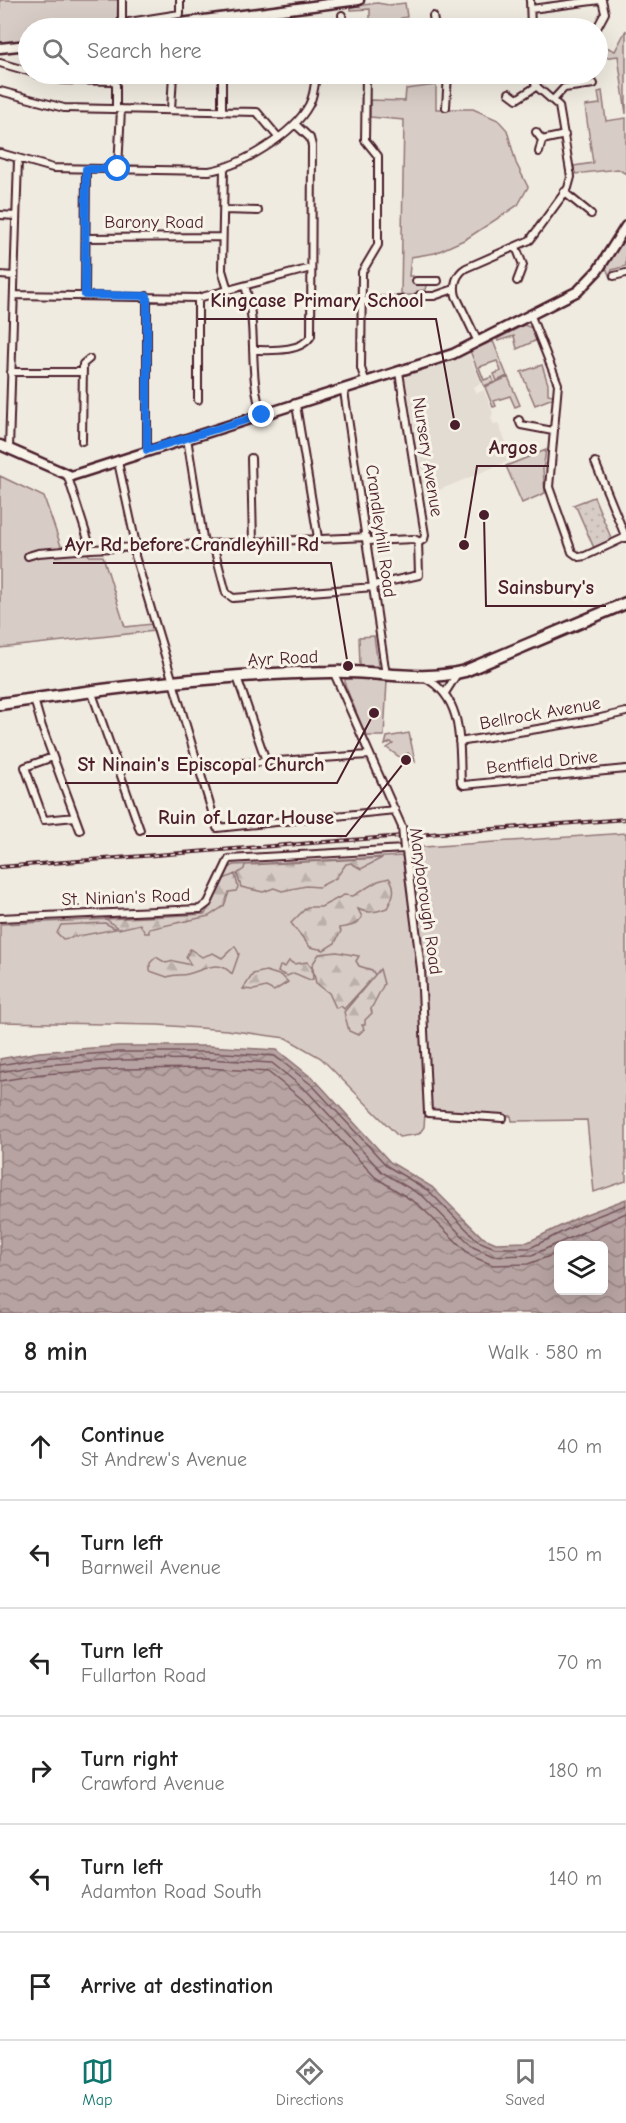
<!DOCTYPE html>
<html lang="en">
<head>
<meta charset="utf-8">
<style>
  :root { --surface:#fff; --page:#f6f6f6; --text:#222; --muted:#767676; --line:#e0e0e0; --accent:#0f766e }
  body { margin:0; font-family:"Comic Neue",sans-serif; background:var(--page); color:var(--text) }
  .controls { position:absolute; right:18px; bottom:18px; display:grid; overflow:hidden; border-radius:9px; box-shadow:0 6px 24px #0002 }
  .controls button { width:54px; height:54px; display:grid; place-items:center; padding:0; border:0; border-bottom:2px solid var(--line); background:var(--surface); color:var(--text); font:30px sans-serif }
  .stop { position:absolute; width:18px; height:18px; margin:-14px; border:4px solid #1a73e8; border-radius:50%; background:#fff }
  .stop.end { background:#1a73e8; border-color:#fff; box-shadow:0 2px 6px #0008 }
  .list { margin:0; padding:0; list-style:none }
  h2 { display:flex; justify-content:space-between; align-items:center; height:78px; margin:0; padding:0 24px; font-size:26px }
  h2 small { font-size:20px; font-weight:400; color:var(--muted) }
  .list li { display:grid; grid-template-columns:39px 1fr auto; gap:18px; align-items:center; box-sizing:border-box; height:108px; padding:0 24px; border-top:2px solid var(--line) }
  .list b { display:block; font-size:22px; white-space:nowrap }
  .list p { margin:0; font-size:20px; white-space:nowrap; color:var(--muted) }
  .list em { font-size:20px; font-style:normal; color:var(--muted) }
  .icon { flex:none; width:33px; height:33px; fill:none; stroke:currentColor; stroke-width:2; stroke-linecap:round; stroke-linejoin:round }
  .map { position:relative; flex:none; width:626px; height:1313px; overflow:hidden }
  .search { position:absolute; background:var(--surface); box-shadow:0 6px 24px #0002; left:18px; right:18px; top:18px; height:66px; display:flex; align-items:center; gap:15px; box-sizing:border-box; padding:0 21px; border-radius:33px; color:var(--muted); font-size:22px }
  .sheet { height:726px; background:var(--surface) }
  nav { display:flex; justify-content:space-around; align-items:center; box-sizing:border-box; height:84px; border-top:2px solid var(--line); background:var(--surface); font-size:16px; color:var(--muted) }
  nav a { display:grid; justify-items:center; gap:3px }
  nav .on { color:var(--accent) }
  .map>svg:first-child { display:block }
  .built { fill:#e3dcd2 }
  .green { fill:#d8cdc6; stroke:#917678; stroke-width:1.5 }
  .forest { fill:url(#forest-firs); stroke:#917678; stroke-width:1.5 }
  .garden { fill:url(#garden-dots); stroke:#917678; stroke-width:1.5 }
  .water { fill:url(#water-waves); stroke:#8b6f72; stroke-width:1.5; fill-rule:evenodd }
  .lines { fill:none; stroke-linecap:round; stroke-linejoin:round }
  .shore { stroke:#76545b; stroke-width:1.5 }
  .minor-casing { stroke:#4a1f2b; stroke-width:10 }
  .tertiary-casing { stroke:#4a1f2b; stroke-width:13 }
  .primary-casing { stroke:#4a1f2b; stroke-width:15 }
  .minor { stroke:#f7f3e8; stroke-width:6 }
  .tertiary { stroke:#f7f3e8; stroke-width:8 }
  .primary { stroke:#f7f3e8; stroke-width:10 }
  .rail-casing { stroke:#4a1f2b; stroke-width:4 }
  .rail { stroke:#f7f3e8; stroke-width:1.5; stroke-dasharray:4.5; stroke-linecap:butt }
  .minor-bridge-casing { stroke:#4a1f2b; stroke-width:10; stroke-linecap:butt }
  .minor-bridge { stroke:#f7f3e8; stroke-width:6 }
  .route { stroke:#1a73e8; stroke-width:8 }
  .labels { text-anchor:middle; stroke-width:6; stroke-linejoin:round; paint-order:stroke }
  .street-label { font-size:18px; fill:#4a1f2b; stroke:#f7f3e8 }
  .leader { fill:none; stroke:#4a1f2b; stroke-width:2 }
  .callout-dot { fill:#4a1f2b; stroke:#f7f3e8; stroke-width:2 }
  .callout-label { font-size:20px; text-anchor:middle; font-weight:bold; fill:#4a1f2b; stroke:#f7f3e8; stroke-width:6; stroke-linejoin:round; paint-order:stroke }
</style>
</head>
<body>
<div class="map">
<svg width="626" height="1313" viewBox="0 0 626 1313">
  <defs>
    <pattern id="forest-firs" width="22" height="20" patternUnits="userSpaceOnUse" patternTransform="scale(1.5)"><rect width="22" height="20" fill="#d8cdc6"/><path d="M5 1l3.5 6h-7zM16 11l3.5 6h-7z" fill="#bbb0aa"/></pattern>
    <pattern id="garden-dots" width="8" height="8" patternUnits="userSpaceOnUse" patternTransform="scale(1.5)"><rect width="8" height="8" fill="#d8cdc6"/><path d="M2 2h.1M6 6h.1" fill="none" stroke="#bbb0aa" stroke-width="1.8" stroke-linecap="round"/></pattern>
    <pattern id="water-waves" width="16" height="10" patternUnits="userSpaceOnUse" patternTransform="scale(1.5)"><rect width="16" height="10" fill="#b7a4a2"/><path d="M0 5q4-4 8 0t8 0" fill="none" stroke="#978584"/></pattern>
  </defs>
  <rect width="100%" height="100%" fill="#f0ebe0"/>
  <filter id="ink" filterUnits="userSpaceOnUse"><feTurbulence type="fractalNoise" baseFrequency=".0167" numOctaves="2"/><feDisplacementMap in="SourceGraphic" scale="12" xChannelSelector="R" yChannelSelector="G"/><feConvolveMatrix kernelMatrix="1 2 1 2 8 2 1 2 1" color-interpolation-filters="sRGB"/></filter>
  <g filter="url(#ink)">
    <path class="built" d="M469,354L481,383L474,387L477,393L484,390L493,413L491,418L494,424L498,423L513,459L423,497L420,479L423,474L405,379L407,374Z"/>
    <path class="green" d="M0,0H118L117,26L114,28H28V42L0,45Z
      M377,3L389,5L405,3L407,17L401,18L403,28H370V9L351,10V7Z
      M626,30V114L618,56L603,58L601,47L602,45L615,51Z
      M436,85V109H473L498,120L507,130L516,163L528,187L518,205L466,239L435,253L411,257L409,276H413V284L424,283L426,286L425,290L417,291L416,295H401L404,120L370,117V100L405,101L406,89Z
      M602,91L606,121L626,118V174L618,169L575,174L574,166L593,163L585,106L600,104L598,92Z
      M623,238H626V266L612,270L609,275L605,265Z
      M524,325L532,328L537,340L517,349L514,336L498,341L497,339Z
      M493,341L507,376L497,381L494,374L501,371L497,361L479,367L484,380L492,377L494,382L484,386L470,351Z
      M542,365L548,384V394L553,395V398L535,405L521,372Z
      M508,377L520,405L515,407L510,396L494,401L496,406L493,407L485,387Z
      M546,450L543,469L545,493L522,503L506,466Z
      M0,476L44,497L61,546L83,538L89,556H103L125,627L152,624L154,631L0,648Z
      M374,636L378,666H360L359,637Z
      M353,678L387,681L384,736H366L345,685V679Z
      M409,733L415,761L408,753L401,758L387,748L393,744L391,742L385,745L387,737Z
      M626,833V1181L594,1192L587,1120L512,1121L511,1116L425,1113L424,1127L419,1134L399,1137L321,1058L286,1038L227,1030L158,1025L0,1022V924L201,915L208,912L229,868L234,865L403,856L410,855V848Z"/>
    <path class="forest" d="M382,858L361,869L351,863L346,864L336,878L319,887L306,886L282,891L274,888L263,892L241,887L237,874L244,869L245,865Z
      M235,874L238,887L236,891L229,892L224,906L209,916L149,929V933H145L140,924L119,929L106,919L205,914L224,879Z
      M389,878C397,888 393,898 387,908C376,912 367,914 358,909L362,917C355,927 350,926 339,928L341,931L335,943L324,950L310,947L291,923L307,907H321L344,895L353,896L378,881Z
      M105,923L116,929L63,939L57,933L61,925Z
      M235,946L239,954L232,974C218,958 205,970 188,974C180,976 177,974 167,977L150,971V963L156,957L166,963L174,961L191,965L186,957L190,949L202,957L213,953L222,958Z
      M337,952L359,956L356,961L359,966L372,970L375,975L344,1009L341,1006L336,1008L329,993L316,983L312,965L319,954Z
      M289,961L294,964L307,962L312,968L313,979L310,980L294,973L287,976L278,972L280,966L285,967Z
      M380,969L384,984L371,1009L372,1013L365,1020V1025H362L364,1029L358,1035L349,1031L344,1012Z
      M266,971L282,976L288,982L274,991L266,987L254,990L243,989L253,974Z"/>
    <path class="garden" d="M594,497L612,540L594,548L577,509L573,505Z"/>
    <path class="water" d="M119,1046H208L277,1050L317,1082L390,1162L432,1187L482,1237L496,1243L528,1242L581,1216L626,1199V1313H0V1059L39,1052ZM558,1246H604V1290H558Z"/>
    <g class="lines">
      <path class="shore" d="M0,1065L40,1058L119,1052H208L275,1056L313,1086L387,1166L429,1191L478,1241L495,1248H530L584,1221L626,1205
        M0,1072L41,1065L119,1060L208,1059L272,1063L308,1092L382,1172L424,1197L473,1247L493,1256L532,1255L626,1213
        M0,1081L42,1074L120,1069L208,1068L268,1072L302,1099L375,1177L419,1205L471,1256L493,1265L528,1264L558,1253"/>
      <defs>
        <path id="minor" d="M122,0V28
          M530,0L531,28
          M531,9L600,0
          M342,15L344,28
          M433,16L435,28
          M129,22L180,14V0
          M232,28L247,26L256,28
          M597,28L605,13L602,0
          M0,63L28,71
          M36,74L62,80L113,81L116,85V109
          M366,77L404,76
          M0,91L64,108L257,112L278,137
          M509,93L517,99L537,86
          M553,100L564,88L594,84
          M446,107L448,74
          M171,110L173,74
          M222,111V74
          M536,132L542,140
          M539,152L542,140L565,135
          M0,153L53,168L209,171C241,166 293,135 309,105C314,96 315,84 316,74
          M118,169L121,109
          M224,169L222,270L228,290
          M564,192L591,214
          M224,210L258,211
          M0,215L16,216
          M86,238L222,237
          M516,247L523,265L517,281
          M0,275L14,276
          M614,276L626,273
          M416,281H438
          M245,286C259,329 247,371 262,415
          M14,295L198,298L311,268
          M85,295L86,169
          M419,296H434L454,289
          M362,301L401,300
          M531,316L558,384L549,487L572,552L579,557L585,556L626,537
          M478,342L456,296C453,285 456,274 466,268L530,240L568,188L571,177L559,106L536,86L532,74
          M253,350C269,350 301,353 311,336L312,146L310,138L295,124
          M11,372H82
          M399,372L425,535L424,539L418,543
          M366,383L361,368L362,272L378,245V156L365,140L366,74
          M344,391L386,675
          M198,400V298
          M296,405L318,538
          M519,420L521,425L553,431
          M187,438L204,544
          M82,441L83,364L89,359
          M9,449L18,159
          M147,451V296
          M251,458L253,542
          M118,462L135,540V556L217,828L395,810
          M595,462L626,538
          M68,477L91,549
          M368,541L414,539L418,541L419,575L374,585
          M213,544L226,593L233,598L374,587
          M28,556L38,553L91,549L367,537
          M333,671L402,827
          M237,677L266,761
          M425,678C465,698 459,746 461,783L464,785L626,769
          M92,693L140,830
          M445,693L457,674
          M34,699L42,727L80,830
          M459,742L592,720L626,712
          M53,757L25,767L44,820L75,817
          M200,766L368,755
          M0,918L200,909L208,903L229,859L404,849L406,851L421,969L428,1113L503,1118"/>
        <path id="tertiary" d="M142,28L359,0
          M0,48L28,45
          M0,445L71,476L453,354L578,291L598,270L626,226"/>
        <path id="primary" d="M0,704C109,688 220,674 330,672C376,670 419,683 465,671L626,603"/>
      </defs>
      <use href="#minor" class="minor-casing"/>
      <use href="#tertiary" class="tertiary-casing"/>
      <use href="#primary" class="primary-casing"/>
      <use href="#minor" class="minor"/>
      <use href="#tertiary" class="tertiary"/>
      <use href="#primary" class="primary"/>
      <defs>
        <path id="rail" d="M0,867L626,819"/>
      </defs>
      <use href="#rail" class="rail-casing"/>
      <use href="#rail" class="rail"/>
      <defs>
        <path id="minor-bridge" d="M402,827L404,849"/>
      </defs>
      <use href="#minor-bridge" class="minor-bridge-casing"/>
      <use href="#minor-bridge" class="minor-bridge"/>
    </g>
  </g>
  <g class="lines" filter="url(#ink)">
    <path class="route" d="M118,169H86L85,295L147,296V450L262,415"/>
  </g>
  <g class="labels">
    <g class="street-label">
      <text x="154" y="228">Barony Road</text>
      <text transform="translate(428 457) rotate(81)" y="6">Nursery Avenue</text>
      <text transform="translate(381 531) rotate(82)" y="6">Crandleyhill Road</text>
      <text transform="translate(283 658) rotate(-3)" y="6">Ayr Road</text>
      <text transform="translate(540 713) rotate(-10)" y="6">Bellrock Avenue</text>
      <text transform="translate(542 762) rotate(-6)" y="6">Bentfield Drive</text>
      <text transform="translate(126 897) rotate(-2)" y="6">St. Ninian's Road</text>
      <text transform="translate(426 901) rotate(82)" y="6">Maryborough Road</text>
    </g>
  </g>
  <path class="leader" d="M455 425L436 319H198M464 545L477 466H549M348 666L331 563H53M484 515L486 606H606M374 713L337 783H65M406 760L346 836H146"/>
  <g class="callout-dot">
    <circle cx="455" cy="425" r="6"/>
    <circle cx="464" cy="545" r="6"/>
    <circle cx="348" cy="666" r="6"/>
    <circle cx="484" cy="515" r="6"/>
    <circle cx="374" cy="713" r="6"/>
    <circle cx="406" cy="760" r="6"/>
  </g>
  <g class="callout-label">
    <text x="317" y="307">Kingcase Primary School</text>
    <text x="513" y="454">Argos</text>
    <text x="192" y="551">Ayr Rd before Crandleyhill Rd</text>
    <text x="546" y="594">Sainsbury's</text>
    <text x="201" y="771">St Ninain's Episcopal Church</text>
    <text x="246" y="824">Ruin of Lazar House</text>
  </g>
</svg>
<div class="controls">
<button><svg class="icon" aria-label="layers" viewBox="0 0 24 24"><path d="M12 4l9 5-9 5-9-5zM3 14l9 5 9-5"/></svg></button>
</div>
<div class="stop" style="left:118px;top:169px"></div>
<div class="stop end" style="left:262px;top:415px"></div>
<div class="search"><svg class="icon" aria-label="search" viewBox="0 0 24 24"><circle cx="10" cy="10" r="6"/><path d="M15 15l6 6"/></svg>Search here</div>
</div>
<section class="sheet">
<h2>8 min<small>Walk · 580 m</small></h2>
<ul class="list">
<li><svg class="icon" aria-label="ahead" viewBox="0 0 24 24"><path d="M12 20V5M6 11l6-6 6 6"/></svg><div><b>Continue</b><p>St Andrew's Avenue</p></div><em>40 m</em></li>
<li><svg class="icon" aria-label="left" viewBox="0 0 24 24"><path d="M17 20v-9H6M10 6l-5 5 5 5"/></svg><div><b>Turn left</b><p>Barnweil Avenue</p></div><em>150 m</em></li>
<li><svg class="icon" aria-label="left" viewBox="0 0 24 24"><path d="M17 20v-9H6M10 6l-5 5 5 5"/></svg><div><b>Turn left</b><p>Fullarton Road</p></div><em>70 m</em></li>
<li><svg class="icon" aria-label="right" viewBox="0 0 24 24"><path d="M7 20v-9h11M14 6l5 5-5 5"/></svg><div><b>Turn right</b><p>Crawford Avenue</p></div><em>180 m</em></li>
<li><svg class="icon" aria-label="left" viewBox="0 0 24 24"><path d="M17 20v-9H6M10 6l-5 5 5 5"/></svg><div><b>Turn left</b><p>Adamton Road South</p></div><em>140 m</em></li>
<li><svg class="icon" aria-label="arrive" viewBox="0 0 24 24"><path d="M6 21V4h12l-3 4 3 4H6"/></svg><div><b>Arrive at destination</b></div></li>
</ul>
</section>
<nav>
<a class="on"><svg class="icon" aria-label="map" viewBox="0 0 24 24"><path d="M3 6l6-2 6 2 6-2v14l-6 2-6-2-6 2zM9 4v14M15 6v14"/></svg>Map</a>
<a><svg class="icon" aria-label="directions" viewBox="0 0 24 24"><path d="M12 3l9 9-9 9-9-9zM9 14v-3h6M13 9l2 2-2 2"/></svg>Directions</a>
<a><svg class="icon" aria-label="saved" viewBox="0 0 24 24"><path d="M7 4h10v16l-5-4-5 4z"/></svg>Saved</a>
</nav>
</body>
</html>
